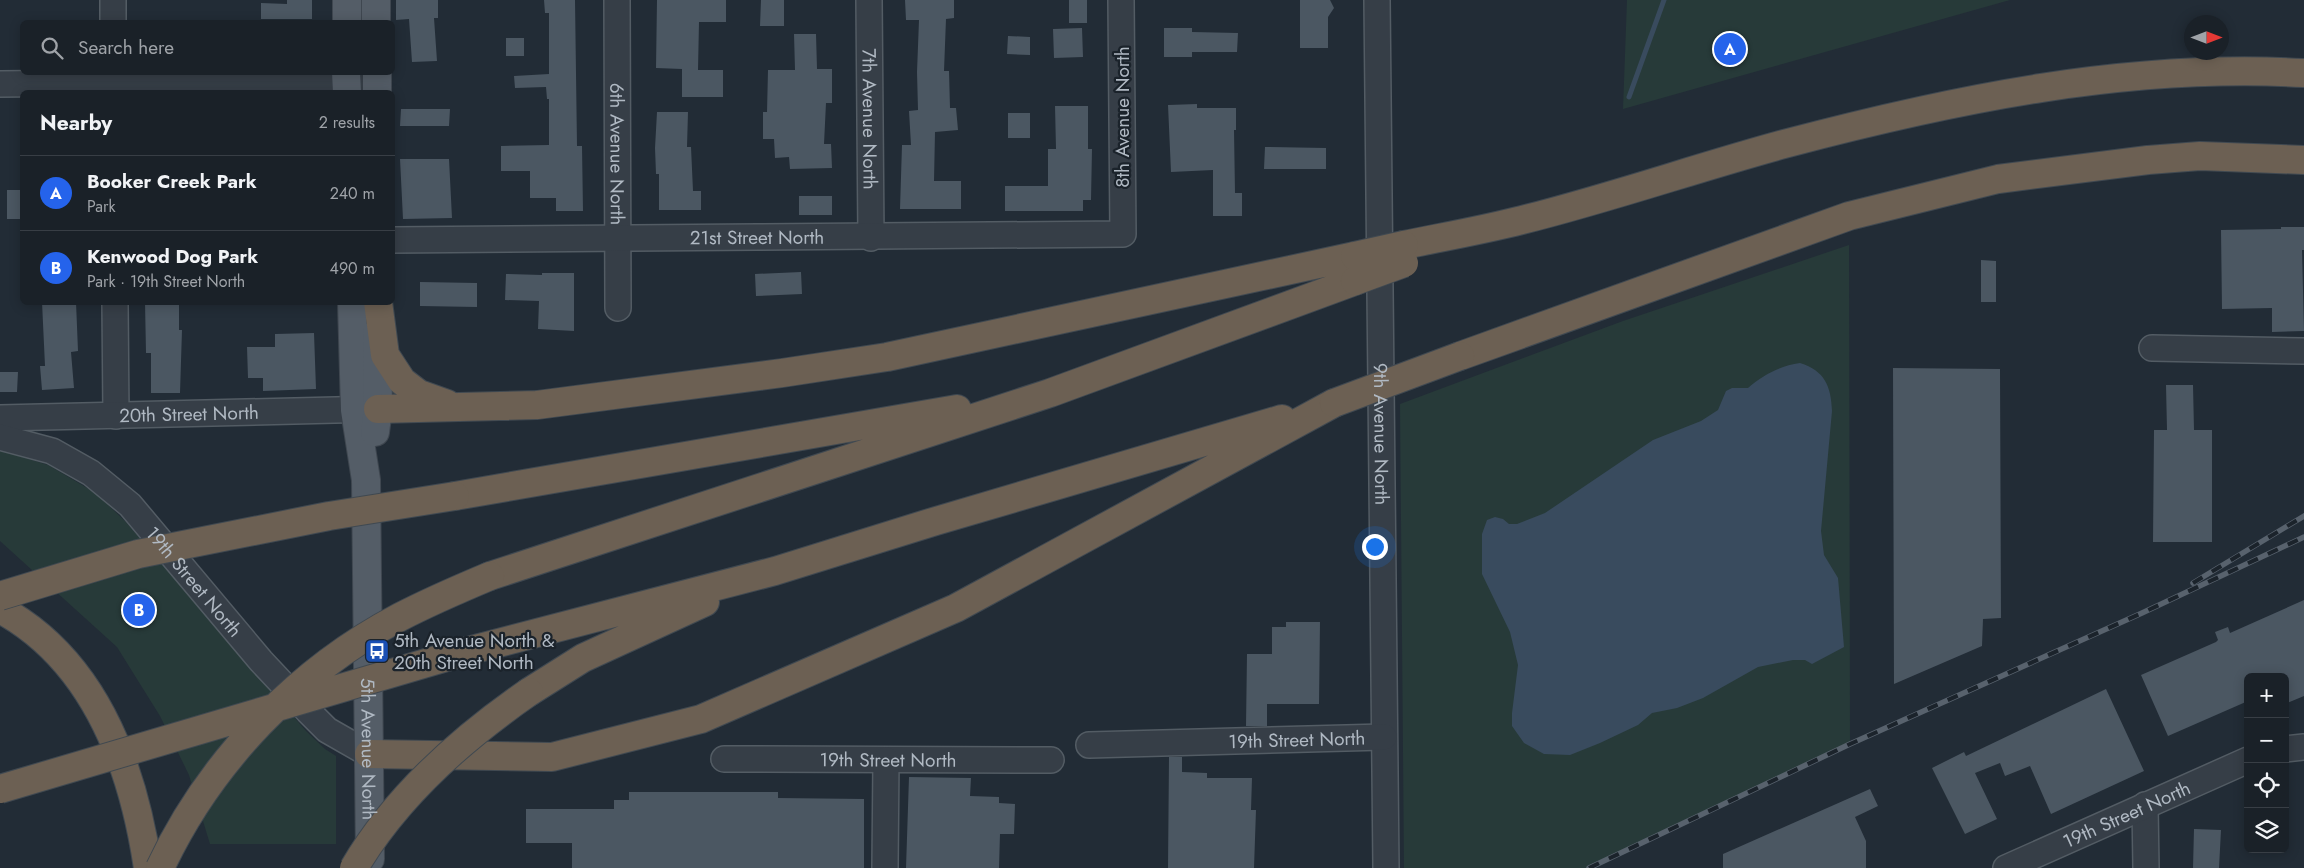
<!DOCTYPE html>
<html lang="en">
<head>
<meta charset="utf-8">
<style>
  :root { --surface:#1a2128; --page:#232930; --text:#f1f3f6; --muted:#9fa3a8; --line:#383e45; --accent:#2563eb }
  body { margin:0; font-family:Jost,sans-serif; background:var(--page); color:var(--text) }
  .controls { position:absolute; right:15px; bottom:15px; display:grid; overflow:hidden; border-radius:8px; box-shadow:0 2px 12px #0003 }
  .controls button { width:45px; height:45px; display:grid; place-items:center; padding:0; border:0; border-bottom:1px solid var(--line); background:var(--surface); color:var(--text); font:25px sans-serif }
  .compass { position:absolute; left:2184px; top:15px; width:45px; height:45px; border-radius:50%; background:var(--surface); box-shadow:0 2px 12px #0003; rotate:90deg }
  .you { position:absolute; left:1374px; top:546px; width:18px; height:18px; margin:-12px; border:4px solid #fff; border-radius:50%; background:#1a73e8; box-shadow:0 0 0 8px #1a73e833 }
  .badge { display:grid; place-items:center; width:32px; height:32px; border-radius:50%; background:var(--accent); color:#fff; font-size:16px; font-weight:700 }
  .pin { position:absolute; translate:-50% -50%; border:2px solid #fff; box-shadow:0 1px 5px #0006 }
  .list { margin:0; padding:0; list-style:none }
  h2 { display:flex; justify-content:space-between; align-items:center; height:65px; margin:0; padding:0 20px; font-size:21px }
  h2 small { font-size:16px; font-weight:400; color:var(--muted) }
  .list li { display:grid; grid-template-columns:32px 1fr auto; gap:15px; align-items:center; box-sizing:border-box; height:75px; padding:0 20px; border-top:1px solid var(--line) }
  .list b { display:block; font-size:19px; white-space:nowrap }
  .list p { margin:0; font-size:16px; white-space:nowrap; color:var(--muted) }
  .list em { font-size:16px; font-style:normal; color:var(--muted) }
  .icon { flex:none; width:28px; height:28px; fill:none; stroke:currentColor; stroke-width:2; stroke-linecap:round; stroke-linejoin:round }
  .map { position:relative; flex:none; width:2304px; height:868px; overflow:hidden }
  .search { position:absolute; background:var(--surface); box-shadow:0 2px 12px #0003; left:20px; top:20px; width:375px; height:55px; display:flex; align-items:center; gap:12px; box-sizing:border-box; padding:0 18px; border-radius:8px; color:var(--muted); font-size:19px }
  .panel { position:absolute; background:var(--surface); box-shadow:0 2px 12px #0003; left:20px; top:90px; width:375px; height:215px; border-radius:8px }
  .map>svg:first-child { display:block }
  .green { fill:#273a39 }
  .water { fill:#394b5e }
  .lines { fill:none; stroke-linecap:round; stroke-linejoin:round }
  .stream { stroke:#394b5e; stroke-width:5 }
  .building { fill:#4b5762 }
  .minor-casing { stroke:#535c64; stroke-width:28 }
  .major-casing { stroke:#3f4750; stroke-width:30 }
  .highway-casing { stroke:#404951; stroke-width:30 }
  .minor { stroke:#363e47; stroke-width:25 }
  .major { stroke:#545d67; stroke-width:28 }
  .highway { stroke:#6c6053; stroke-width:28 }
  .rail-casing { stroke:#58626d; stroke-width:5.5 }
  .rail { stroke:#1b232b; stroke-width:4; stroke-dasharray:11; stroke-linecap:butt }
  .highway-bridge-casing { stroke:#404951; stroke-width:30; stroke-linecap:butt }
  .highway-bridge { stroke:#6c6053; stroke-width:28 }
  .labels { text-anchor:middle; stroke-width:4.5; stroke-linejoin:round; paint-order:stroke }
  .street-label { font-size:19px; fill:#b0b9c3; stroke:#1b232b }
  .poi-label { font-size:19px; fill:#b0b9c3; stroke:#1b232b; text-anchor:start }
</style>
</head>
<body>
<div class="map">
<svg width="2304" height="868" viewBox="0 0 2304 868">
  <rect width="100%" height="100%" fill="#222c36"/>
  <path class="green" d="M1627,0H2010L1623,109Z
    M1849,245L1850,744L1589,868H1404L1400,404L1623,321Z
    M0,450L48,465L94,492L125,521L306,731L325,749L336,756V844H210L189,775L160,716L117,647L0,541Z"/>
  <path class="water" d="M1800,363C1825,371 1831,386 1832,411L1821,531L1824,555L1838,578L1844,647L1812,664L1805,660H1793L1758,667L1703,698L1677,708L1652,713L1638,725L1600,743L1570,755L1544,754L1524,743L1512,726V713L1518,665L1510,632L1482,574V534L1487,520L1495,517L1503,519L1509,524H1517L1545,513L1653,440L1701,421L1718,410L1726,391L1732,388H1748C1764,374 1780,366 1800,363Z"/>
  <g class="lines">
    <path class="stream" d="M1629,97L1664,0"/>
  </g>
  <path class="building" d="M287,0H312V19H261V3L287,4Z
    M396,0H438V18H434L437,61L412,62L409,19L396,20Z
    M544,0H575L577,146H582L583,211H556V198H530V171H501V146L549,145V99H547L546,87L515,88L514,76L549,74V13H545Z
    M657,0H726V22H699L698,70H723V97H682V69L656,68Z
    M761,0H784V26H760Z
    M905,0H954V18L946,19L944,71H949L950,108H956L958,130L935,132L934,181H961V209H900L902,145H911L909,111L918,110L917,72L919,20H906Z
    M1069,0H1087V23H1069Z
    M1300,0H1330L1334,8L1328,17V48H1300Z
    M1082,28L1083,57L1054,58L1053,29Z
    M1164,28H1192V32L1238,33L1237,52H1192V57H1164Z
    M794,34H816L817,69H832V103H826L824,144H831L832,168L790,169L789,157L775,158L774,139H763V112H767L768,70H795Z
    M1008,36L1030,37V55L1007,54Z
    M506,38H524V56H506Z
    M1197,104V108H1236V130H1234L1235,193H1242V216H1213V170L1171,172L1168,105Z
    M1055,106H1088V149H1092L1091,200H1083V211H1005V186H1048V149H1056Z
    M401,109H450L449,126H400Z
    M657,112H688L687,147H691L693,191H701V210H659V174H656L655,148Z
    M1008,113H1030V138H1008Z
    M1265,147L1326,148V169H1264Z
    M400,159H449L452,218L403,219Z
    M7,190H22V219H7Z
    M799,196H832V215H799Z
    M2281,227H2304V250H2302L2304,331L2272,332V308L2222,309L2221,230L2281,229Z
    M1981,260L1996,261V302H1981Z
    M801,272L802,294L756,296L755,274Z
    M542,273H574V331L538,329L539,301L505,300L506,274L542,275Z
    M420,282L477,283V307L420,306Z
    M42,302H76L78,351L71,352L74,388L42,390L40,366H45Z
    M145,302H179V330H182L180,393H151V353H146Z
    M314,333L316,389L263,391V378H248L247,347H275V334Z
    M1893,368L2000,369L2001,618L1983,619L1982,646L1894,684Z
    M0,372H18L17,392H0Z
    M2166,385H2193L2194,430H2212V542H2153L2154,430H2167Z
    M2304,600V696L2285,704V677H2248V701L2168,736L2141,675L2216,642L2218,640L2215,632L2228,627L2230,633Z
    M1286,622H1320L1319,704H1267V726H1246L1247,654H1272V627H1286Z
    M2106,689L2144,771L2051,814L2030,766L2005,776L2000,763L1975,773L1997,819L1965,834L1932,768L1964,752L1966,756Z
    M1169,757H1182V772L1207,773V778H1252L1251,810H1256L1254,868H1168Z
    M909,777L971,778L970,796L999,797V803L1015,804L1014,834H1000L999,868H906Z
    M1870,789L1878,806L1855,817L1866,841V868H1723V854Z
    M629,792H778V798L864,799V868H572V843H526V809H614V800H629Z
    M2194,829L2221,830L2219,868H2193Z"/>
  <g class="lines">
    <defs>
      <g id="minor">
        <path d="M113,0V22"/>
        <path id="s1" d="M617,0L618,308"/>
        <path id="s2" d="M869,0L871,238"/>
        <path id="s3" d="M1377,0L1386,868"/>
        <path d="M0,84L377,80"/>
        <path id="s4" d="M392,240C636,236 879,238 1123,234L1121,0"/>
        <path d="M115,302L116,416"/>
        <path d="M2152,348L2304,351"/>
        <path id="s5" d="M0,418L376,409"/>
        <path id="s6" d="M0,437L52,451L91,473L130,505L261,661L308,711L327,730L369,754"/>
        <path id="s7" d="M1089,745L1384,737"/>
        <path d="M2285,749L2304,747"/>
        <path id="s8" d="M724,759L1051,760"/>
        <path d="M2145,805L2146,868"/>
        <path d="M885,868L886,760"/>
        <path id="s9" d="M2006,868L2248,760"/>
      </g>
      <g id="major">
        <path d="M376,0V22"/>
        <path d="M347,22V0"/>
        <path d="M346,72L347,92"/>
        <path d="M377,72V92"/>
        <path id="s10" d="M352,302L355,410L366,480L370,859"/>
        <path d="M375,432L378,409L377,333"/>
      </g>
      <path id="highway" d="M1404,245C1443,237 1483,230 1522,220C1610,198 1696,168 1784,144C1954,99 2128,63 2304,73
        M378,302L385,355L402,381L419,394L447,404
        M1460,356L1849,216L1998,179L2148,160L2200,156L2304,160
        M378,409L537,405L782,373L887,357L1355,256
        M455,496L957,409
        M490,576L1050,393L1355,281
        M0,609C96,661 133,767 148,868
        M460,653L775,571L936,521L1282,419
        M529,692L583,658L705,602
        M369,754L552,757L701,719L956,608L1334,403"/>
    </defs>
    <use href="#minor" class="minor-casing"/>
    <use href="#major" class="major-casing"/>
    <use href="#highway" class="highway-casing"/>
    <use href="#minor" class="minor"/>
    <use href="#major" class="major"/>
    <use href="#highway" class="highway"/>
    <defs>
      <path id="rail" d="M2193,583L2304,516
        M1589,868L1850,744L2142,613L2304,537"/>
    </defs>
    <use href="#rail" class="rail-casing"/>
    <use href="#rail" class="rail"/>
    <defs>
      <path id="highway-bridge" d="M1355,256L1404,245
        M1355,281L1404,263
        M1334,403L1460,356
        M0,596L138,554L329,516L455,496
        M0,789L460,653
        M160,868C209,763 297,671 400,617C429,602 459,589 490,576
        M354,868C396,796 461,739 529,692"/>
    </defs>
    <use href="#highway-bridge" class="highway-bridge-casing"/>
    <use href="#highway-bridge" class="highway-bridge"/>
  </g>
  <defs>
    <symbol id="bus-square" viewBox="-11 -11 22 22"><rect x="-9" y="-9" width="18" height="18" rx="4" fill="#1a4fb4" stroke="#1b232b"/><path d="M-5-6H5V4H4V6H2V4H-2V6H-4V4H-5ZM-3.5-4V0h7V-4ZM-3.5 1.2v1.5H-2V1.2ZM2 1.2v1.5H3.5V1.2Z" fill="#fff"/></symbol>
  </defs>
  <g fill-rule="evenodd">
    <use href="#bus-square" x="363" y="637" width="28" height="28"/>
  </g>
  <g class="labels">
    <g class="street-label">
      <text transform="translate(1122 117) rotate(-90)" y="7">8th Avenue North</text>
      <text dy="7" stroke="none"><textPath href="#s2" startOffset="119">7th Avenue North</textPath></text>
      <text dy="7" stroke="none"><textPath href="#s1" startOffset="154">6th Avenue North</textPath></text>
      <text dy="7" stroke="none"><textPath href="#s4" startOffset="365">21st Street North</textPath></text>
      <text dy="7" stroke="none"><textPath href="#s5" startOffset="189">20th Street North</textPath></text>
      <text dy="7" stroke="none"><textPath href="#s3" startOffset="434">9th Avenue North</textPath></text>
      <text dy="7" stroke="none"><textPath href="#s6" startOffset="249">19th Street North</textPath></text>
      <text dy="7" stroke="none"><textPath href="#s7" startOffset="208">19th Street North</textPath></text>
      <text dy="7" stroke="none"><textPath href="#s10" startOffset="448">5th Avenue North</textPath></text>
      <text dy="7" stroke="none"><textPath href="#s8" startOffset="164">19th Street North</textPath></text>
      <text dy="7" stroke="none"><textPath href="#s9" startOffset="132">19th Street North</textPath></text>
    </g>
    <g class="poi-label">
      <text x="394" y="647">5th Avenue North &amp;<tspan x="394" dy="22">20th Street North</tspan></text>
    </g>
  </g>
</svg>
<div class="controls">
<button>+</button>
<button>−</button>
<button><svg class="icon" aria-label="locate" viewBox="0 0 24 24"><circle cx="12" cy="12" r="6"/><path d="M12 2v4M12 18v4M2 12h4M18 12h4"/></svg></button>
<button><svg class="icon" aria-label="layers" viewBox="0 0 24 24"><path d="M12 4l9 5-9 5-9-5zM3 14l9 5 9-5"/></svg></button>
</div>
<svg class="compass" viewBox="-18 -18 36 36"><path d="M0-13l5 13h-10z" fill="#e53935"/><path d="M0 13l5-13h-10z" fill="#9fa3a8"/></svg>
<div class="you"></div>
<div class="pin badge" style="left:1730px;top:49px">A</div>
<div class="pin badge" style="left:139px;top:610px">B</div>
<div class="search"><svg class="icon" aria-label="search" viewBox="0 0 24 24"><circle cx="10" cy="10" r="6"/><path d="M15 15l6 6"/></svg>Search here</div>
<section class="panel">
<h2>Nearby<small>2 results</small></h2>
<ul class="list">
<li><span class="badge">A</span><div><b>Booker Creek Park</b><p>Park</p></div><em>240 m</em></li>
<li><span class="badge">B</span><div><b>Kenwood Dog Park</b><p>Park · 19th Street North</p></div><em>490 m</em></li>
</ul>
</section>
</div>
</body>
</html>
